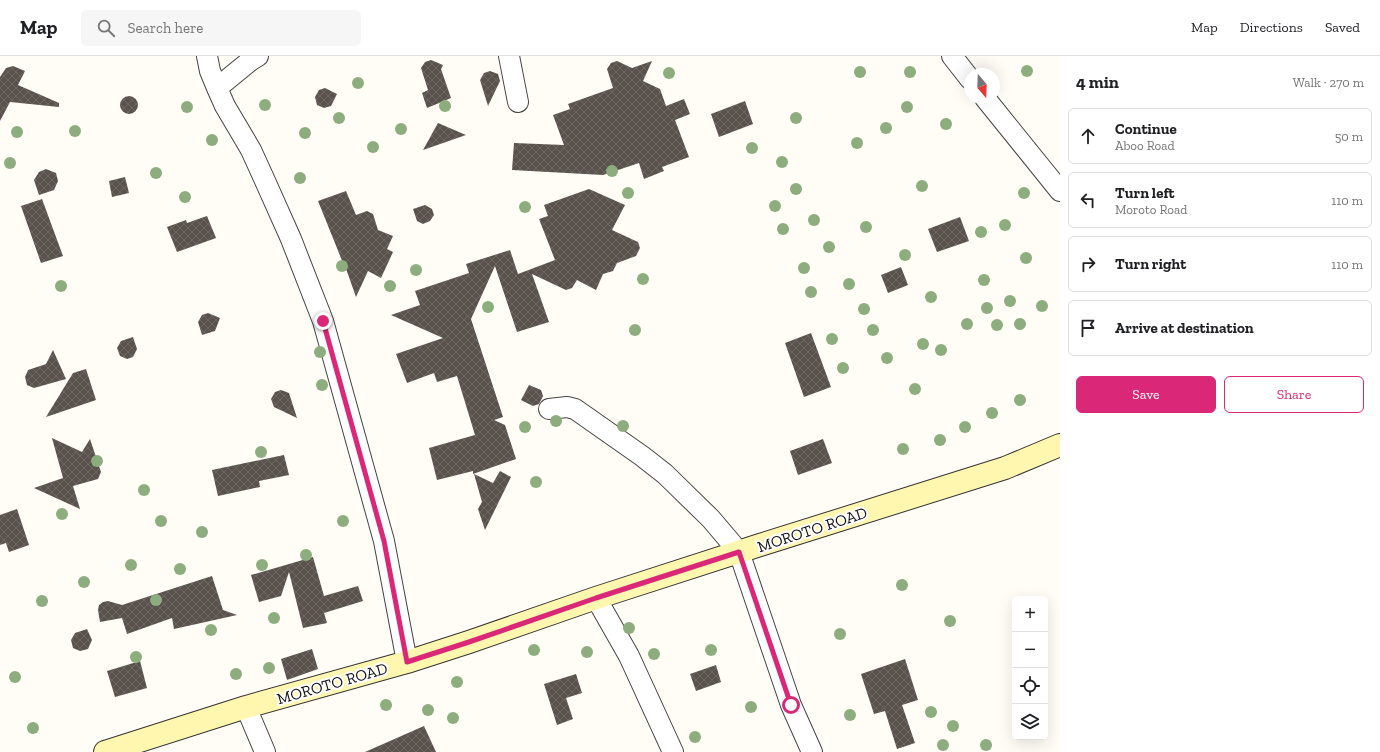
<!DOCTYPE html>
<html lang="en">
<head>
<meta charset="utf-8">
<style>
  :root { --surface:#fff; --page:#f6f6f6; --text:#202124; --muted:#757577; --line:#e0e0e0; --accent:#db2777 }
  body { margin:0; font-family:"Zilla Slab",serif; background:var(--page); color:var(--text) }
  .controls { position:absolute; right:12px; bottom:12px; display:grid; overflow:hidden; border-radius:6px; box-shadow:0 4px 16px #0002 }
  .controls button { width:36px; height:36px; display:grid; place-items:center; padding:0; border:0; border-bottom:1px solid var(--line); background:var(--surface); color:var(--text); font:20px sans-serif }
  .compass { position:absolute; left:964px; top:12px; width:36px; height:36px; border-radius:50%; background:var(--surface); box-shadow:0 4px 16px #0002; rotate:161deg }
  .stop { position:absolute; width:12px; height:12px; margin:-9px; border:3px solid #db2777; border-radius:50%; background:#fff }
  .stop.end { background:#db2777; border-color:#fff; box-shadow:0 1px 4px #0008 }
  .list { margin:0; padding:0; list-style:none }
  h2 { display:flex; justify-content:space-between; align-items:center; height:52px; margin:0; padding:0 16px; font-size:17px }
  h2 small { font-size:13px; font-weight:400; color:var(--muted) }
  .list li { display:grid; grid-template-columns:26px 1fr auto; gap:12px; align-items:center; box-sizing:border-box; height:56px; margin:0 8px 8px; padding:0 8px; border:1px solid var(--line); border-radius:6px }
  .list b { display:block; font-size:15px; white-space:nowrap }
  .list p { margin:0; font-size:13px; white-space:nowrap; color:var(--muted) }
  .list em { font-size:13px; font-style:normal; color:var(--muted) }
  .actions { display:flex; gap:8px; padding:12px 16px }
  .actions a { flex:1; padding:9px 0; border:1px solid var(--accent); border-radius:6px; text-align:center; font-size:14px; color:var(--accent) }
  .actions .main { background:var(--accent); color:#fff }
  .icon { flex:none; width:22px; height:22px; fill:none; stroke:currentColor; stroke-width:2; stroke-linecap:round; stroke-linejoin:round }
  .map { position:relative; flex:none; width:1060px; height:696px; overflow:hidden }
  header { display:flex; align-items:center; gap:24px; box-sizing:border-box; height:56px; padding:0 20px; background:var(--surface); border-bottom:1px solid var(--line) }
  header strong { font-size:19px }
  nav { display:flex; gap:22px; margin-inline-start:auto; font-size:14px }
  .search { width:280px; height:36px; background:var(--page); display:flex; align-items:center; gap:10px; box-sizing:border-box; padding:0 14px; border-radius:6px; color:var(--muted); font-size:15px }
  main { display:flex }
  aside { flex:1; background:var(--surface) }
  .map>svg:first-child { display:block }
  .building { fill:url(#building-cross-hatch) }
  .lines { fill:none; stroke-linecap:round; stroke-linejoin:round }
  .minor-casing { stroke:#444; stroke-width:22 }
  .secondary-casing { stroke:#333; stroke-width:24 }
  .minor { stroke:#fff; stroke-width:20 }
  .secondary { stroke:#fff6b0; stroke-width:22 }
  .tree { fill:#8dad7f }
  .route { stroke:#db2777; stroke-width:5 }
  .labels { text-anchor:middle; stroke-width:4; stroke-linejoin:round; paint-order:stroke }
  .street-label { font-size:16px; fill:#111; stroke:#fff }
</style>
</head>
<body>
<header>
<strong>Map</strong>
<div class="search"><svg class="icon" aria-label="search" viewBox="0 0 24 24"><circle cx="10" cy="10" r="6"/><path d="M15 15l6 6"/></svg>Search here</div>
<nav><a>Map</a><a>Directions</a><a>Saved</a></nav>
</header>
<main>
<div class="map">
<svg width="1060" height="696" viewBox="0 0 1060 696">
  <defs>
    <pattern id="building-cross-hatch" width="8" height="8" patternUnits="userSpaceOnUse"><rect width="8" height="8" fill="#5a524d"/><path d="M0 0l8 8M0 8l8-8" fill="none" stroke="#6d6662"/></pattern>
  </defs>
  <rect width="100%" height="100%" fill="#fffdf5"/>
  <path class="building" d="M431,4L443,9L441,13L451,42L427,52L422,37L428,34L421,12L425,6Z
    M617,5L632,12L652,5L643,25L660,33L666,50L684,43L690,58L675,64L689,101L662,111L664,115L644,123L639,107L603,119L512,114L514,87L564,89L553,59L570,53L568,48L613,32L607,13L611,7Z
    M13,10L25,15L18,29L59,47V51L10,46L0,65V21L6,12Z
    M490,15L498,18L500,25L488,50L480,24L484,17Z
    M325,32L337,38L331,50L324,52L317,49L315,41L319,34Z
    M120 49a9 9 0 1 1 18 0a9 9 0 1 1-18 0Z
    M745,45L753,68L719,81L711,58Z
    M438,67L466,79L423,94Z
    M46,113L56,117L58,125L54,134L39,139L34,124L39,116Z
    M125,121L129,137L112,141L109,125Z
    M589,133L625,149L612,174L638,186L640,192L636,200L617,207L613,215L603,218L596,234L577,224L572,232L566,234L532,218L549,266L517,276L495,210L471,263L503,361L494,364L505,369L516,403L473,418V415L437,424L429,392L475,379L457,320L437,326L434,317L407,327L396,298L443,282L391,259L420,249L415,235L469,217L466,208L510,194L518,218L555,204L539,163L548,160L544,149Z
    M346,135L356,159L367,155L373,158L378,174L393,180L387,193L393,196L381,222L368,215L356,241L344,207H343L318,145Z
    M42,143L63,200L41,207L21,150Z
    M425,149L432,153L434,159L430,165L423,168L417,165L413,153Z
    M207,160L216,182L177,196L167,171L186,164L187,167Z
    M960,161L969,185L937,196L928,173Z
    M901,211L908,229L888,237L881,219Z
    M208,257L220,262L215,275L202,279L198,266L202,259Z
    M811,277L831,331L804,341L785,287Z
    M133,281L137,293L133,301L127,303L120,300L117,292L121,285Z
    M53,294L66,323L34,332L27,329L25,321L28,314L46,308Z
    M86,313L96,344L46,361L73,317Z
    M529,329L541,334L543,340L539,348L533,350L521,344Z
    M281,334L289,337L297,362L274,351L271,343L275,336Z
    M52,382L82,396L90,383L101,416L98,423L73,430L80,453L34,432L63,422Z
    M823,383L832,407L798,419L790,395Z
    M284,399L289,419L259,425L260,431L218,440L212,414Z
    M500,415L511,421L485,474L478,453L482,446L474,418L493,427Z
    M17,453L29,489L9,496L6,487L0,489V459Z
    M313,501L324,540L358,530L363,545L324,557L327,567L303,572L289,516L281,540L259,546L251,519Z
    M212,520L223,554L237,559L174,573L172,562L127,578L122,562L100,566L98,554L99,549L103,546L108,545L122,549Z
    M87,573L92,584L88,593L80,595L73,592L71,584L75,577Z
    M312,593L318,613L287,624L281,603Z
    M905,603L918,644L902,649L915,687L897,693L885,655L874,658L861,618Z
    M140,605L147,632L115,641L107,615Z
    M716,609L721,626L696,635L690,618Z
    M576,618L582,637L566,642L573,663L557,669L544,628Z
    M424,670L436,696H365Z"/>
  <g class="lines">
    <defs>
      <path id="minor" d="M207,0L210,15L217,32L225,50L251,94L266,127L291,183L323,265L384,485L407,606
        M509,0L518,46
        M952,0L970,23
        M217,32L250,5L258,0
        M985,42L1060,135
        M549,353L567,351L575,353L642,400L665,418L711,463L739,496L791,649L812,696
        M596,542L629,600L673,696
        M246,651L265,696"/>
      <path id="secondary" d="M105,696L246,651L407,606L469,586L596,542L760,489L1005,412L1060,389"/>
    </defs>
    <use href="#minor" class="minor-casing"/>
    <use href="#secondary" class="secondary-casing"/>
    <use href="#minor" class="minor"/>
    <use href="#secondary" class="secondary"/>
  </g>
  <g class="tree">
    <circle cx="1027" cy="15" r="6"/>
    <circle cx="860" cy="16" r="6"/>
    <circle cx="910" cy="16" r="6"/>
    <circle cx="669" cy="17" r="6"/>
    <circle cx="358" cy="27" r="6"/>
    <circle cx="265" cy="49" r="6"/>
    <circle cx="445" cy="50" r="6"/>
    <circle cx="187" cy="51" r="6"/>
    <circle cx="907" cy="51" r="6"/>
    <circle cx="339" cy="62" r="6"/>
    <circle cx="796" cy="62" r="6"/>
    <circle cx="946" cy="68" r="6"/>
    <circle cx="886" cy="72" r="6"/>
    <circle cx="401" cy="73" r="6"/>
    <circle cx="75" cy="75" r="6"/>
    <circle cx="17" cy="76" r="6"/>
    <circle cx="305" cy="77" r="6"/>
    <circle cx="212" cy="84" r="6"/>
    <circle cx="857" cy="87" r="6"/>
    <circle cx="373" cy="91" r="6"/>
    <circle cx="752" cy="92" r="6"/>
    <circle cx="782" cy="106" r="6"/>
    <circle cx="10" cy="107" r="6"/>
    <circle cx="612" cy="115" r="6"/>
    <circle cx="156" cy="117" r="6"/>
    <circle cx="300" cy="122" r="6"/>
    <circle cx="922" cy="130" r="6"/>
    <circle cx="796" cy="133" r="6"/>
    <circle cx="628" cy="137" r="6"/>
    <circle cx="1024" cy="137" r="6"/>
    <circle cx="185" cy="141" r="6"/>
    <circle cx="775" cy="150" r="6"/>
    <circle cx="525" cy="151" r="6"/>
    <circle cx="814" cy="164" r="6"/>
    <circle cx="1005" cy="169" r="6"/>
    <circle cx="866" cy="171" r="6"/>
    <circle cx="783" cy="173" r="6"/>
    <circle cx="981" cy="176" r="6"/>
    <circle cx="829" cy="191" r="6"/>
    <circle cx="905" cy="199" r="6"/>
    <circle cx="1026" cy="202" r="6"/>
    <circle cx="342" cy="210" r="6"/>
    <circle cx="804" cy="212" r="6"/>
    <circle cx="416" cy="214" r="6"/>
    <circle cx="643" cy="223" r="6"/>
    <circle cx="984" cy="224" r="6"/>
    <circle cx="849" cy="228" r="6"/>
    <circle cx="61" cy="230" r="6"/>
    <circle cx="390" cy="230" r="6"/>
    <circle cx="811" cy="236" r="6"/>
    <circle cx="931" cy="241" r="6"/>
    <circle cx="1010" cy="245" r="6"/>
    <circle cx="1042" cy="250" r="6"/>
    <circle cx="488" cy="251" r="6"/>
    <circle cx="987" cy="252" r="6"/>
    <circle cx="864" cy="253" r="6"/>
    <circle cx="967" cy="268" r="6"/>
    <circle cx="1020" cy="268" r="6"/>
    <circle cx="997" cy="269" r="6"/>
    <circle cx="635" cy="274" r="6"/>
    <circle cx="873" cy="274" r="6"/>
    <circle cx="832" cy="283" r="6"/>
    <circle cx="923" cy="288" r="6"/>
    <circle cx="941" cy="294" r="6"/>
    <circle cx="320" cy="296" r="6"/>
    <circle cx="887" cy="302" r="6"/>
    <circle cx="843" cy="312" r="6"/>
    <circle cx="322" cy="329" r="6"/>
    <circle cx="915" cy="333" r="6"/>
    <circle cx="1020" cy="344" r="6"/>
    <circle cx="992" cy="357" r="6"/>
    <circle cx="556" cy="365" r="6"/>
    <circle cx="623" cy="370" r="6"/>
    <circle cx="525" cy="371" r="6"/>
    <circle cx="965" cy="371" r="6"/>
    <circle cx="940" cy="384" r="6"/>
    <circle cx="903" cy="393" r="6"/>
    <circle cx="261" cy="396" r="6"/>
    <circle cx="97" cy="405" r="6"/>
    <circle cx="536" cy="426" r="6"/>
    <circle cx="144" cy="434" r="6"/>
    <circle cx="62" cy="458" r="6"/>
    <circle cx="161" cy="465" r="6"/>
    <circle cx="343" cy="465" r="6"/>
    <circle cx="202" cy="476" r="6"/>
    <circle cx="306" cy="499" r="6"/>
    <circle cx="131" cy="509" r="6"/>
    <circle cx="262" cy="509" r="6"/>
    <circle cx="180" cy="513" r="6"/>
    <circle cx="84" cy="526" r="6"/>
    <circle cx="902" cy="529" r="6"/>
    <circle cx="156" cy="544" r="6"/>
    <circle cx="42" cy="545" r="6"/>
    <circle cx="274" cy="562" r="6"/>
    <circle cx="950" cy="565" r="6"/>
    <circle cx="629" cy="572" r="6"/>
    <circle cx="211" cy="574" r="6"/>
    <circle cx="840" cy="578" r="6"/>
    <circle cx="534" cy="594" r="6"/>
    <circle cx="711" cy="594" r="6"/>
    <circle cx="587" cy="596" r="6"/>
    <circle cx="654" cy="598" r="6"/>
    <circle cx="136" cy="601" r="6"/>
    <circle cx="269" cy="612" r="6"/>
    <circle cx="236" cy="618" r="6"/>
    <circle cx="15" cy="621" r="6"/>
    <circle cx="457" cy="626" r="6"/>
    <circle cx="386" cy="649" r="6"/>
    <circle cx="751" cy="651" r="6"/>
    <circle cx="428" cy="654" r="6"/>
    <circle cx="931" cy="656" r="6"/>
    <circle cx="850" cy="659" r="6"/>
    <circle cx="453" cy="662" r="6"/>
    <circle cx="953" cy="670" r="6"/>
    <circle cx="33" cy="672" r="6"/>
    <circle cx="695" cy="681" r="6"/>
    <circle cx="943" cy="689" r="6"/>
    <circle cx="986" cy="689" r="6"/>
  </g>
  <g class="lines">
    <path class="route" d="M323,265L384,485L407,606L469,586L596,542L739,496L791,649"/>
  </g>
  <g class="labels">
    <g class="street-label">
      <text transform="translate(812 473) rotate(-18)" y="6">MOROTO ROAD</text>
      <text transform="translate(332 627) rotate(-16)" y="6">MOROTO ROAD</text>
    </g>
  </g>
</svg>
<div class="controls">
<button>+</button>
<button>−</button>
<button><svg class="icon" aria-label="locate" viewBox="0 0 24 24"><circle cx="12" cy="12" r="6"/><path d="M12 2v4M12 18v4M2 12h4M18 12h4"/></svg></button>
<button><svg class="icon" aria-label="layers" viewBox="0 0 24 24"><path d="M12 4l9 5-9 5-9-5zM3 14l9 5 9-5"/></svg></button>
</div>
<svg class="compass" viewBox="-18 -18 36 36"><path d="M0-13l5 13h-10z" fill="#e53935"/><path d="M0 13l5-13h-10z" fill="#757577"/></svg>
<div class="stop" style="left:791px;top:649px"></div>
<div class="stop end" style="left:323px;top:265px"></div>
</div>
<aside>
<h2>4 min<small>Walk · 270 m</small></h2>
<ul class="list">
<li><svg class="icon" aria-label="ahead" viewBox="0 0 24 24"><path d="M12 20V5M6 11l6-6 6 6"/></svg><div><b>Continue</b><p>Aboo Road</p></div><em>50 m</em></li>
<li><svg class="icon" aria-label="left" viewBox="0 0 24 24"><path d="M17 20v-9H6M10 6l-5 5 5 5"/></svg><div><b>Turn left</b><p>Moroto Road</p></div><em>110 m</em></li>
<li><svg class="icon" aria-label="right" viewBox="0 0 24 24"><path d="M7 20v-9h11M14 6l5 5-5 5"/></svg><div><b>Turn right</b></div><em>110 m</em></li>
<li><svg class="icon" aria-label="arrive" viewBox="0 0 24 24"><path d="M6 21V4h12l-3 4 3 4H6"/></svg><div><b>Arrive at destination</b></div></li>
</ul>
<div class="actions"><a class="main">Save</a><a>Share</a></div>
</aside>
</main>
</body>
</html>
